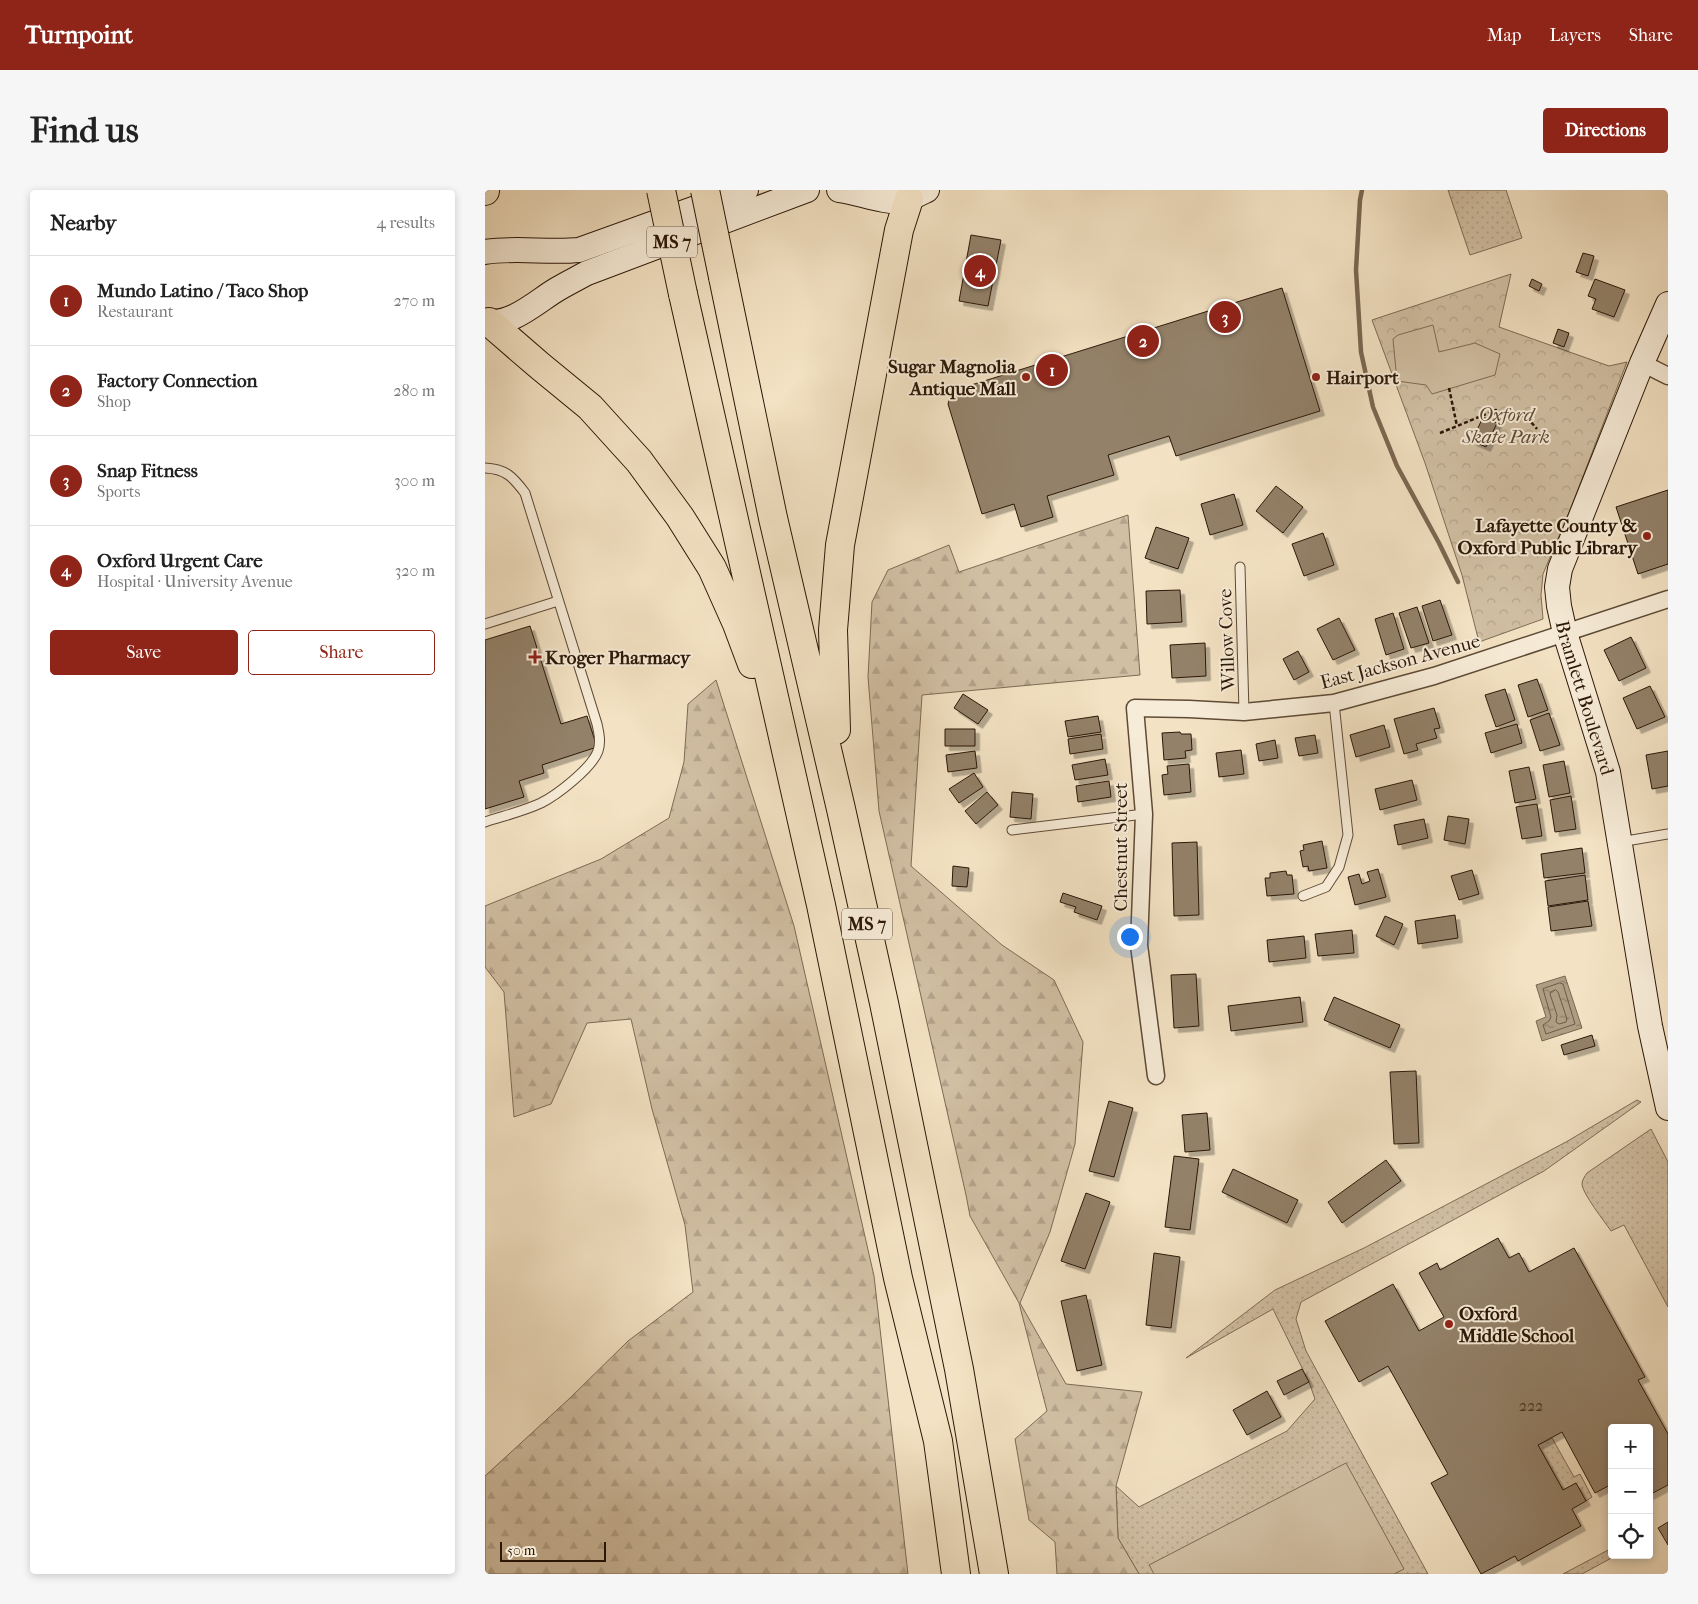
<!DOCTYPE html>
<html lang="en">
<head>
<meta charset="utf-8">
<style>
  :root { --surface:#fff; --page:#f6f6f6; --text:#222; --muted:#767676; --line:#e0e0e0; --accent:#8f2418 }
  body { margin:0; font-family:"IM FELL French Canon",serif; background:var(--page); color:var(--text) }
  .controls { position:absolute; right:15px; bottom:15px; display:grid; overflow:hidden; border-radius:5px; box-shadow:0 2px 8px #0003 }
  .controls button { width:45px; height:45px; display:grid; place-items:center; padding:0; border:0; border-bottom:1px solid var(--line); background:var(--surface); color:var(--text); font:25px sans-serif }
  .scale { position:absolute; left:15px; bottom:12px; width:106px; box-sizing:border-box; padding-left:5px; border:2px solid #2c1707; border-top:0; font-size:14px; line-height:18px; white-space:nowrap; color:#2c1707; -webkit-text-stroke:4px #f7ecd8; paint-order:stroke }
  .you { position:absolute; left:644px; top:746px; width:18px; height:18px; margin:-12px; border:4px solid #fff; border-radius:50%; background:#1a73e8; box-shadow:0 0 0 8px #1a73e833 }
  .badge { display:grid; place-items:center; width:32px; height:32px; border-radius:50%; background:var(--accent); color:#fff; font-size:16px; font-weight:700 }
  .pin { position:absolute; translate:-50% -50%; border:2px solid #fff; box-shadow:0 1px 5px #0006 }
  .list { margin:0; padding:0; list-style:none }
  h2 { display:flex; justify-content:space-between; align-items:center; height:65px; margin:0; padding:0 20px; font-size:21px }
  h2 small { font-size:16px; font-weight:400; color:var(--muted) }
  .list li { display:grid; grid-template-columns:32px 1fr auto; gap:15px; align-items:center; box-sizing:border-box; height:90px; padding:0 20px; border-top:1px solid var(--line) }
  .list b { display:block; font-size:19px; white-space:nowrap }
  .list p { margin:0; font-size:16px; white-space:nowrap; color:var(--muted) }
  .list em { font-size:16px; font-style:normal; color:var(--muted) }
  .actions { display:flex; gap:10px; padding:15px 20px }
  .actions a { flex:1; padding:11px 0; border:1px solid var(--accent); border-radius:5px; text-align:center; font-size:18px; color:var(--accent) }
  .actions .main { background:var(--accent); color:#fff }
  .icon { flex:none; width:28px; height:28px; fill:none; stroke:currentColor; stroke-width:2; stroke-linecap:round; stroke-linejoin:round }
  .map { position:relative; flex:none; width:1183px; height:1384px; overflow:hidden; border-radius:5px }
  header { display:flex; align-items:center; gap:30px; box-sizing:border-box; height:70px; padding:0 25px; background:var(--accent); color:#fff }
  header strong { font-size:24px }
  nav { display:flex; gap:28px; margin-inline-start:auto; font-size:18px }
  .intro { display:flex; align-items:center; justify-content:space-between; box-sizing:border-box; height:120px; padding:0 30px }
  h1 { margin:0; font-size:35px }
  .button { padding:12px 22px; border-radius:5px; background:var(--accent); color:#fff; font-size:18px; font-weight:700 }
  main { display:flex; gap:30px; padding:0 30px }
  aside { flex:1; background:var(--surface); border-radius:5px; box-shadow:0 2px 8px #0003 }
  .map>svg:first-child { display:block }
  .grass { fill:url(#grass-dots); stroke:#7e6b55 }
  .forest { fill:url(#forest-firs); stroke:#7e6b55 }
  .park { fill:url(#park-crowns); stroke:#7e6b55 }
  .pitch { fill:#d1bfa3; stroke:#7e6b55 }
  .water { fill:url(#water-ripples); stroke:#7b6751 }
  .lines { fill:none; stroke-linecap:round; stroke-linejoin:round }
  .shore { stroke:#6e5a45; stroke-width:1 }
  .stream { stroke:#7b6751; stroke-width:4.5 }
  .building { fill:#938169; stroke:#2c1707; filter:url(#shadow) }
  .lane-casing { stroke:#5e4a36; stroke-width:11 }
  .street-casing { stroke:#5e4a36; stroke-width:19 }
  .secondary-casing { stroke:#2c1707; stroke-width:26 }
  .highway-casing { stroke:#2c1707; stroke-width:30 }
  .path { stroke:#2c1707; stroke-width:2.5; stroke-dasharray:4 2.5; stroke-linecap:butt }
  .lane { stroke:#f7ecd8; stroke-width:9 }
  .street { stroke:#f7ecd8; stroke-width:16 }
  .secondary { stroke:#f7ecd8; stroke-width:24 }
  .highway { stroke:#f3e2c3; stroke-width:28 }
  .highway-bridge-casing { stroke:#2c1707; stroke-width:30; stroke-linecap:butt }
  .highway-bridge { stroke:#f3e2c3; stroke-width:28 }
  .poi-dot { fill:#8f2418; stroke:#f7ecd8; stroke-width:2 }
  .labels { text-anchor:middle; stroke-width:4; stroke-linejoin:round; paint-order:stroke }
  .number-label { font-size:16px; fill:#463220 }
  .shield { fill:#f7ecd8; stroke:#695746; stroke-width:1 }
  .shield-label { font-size:18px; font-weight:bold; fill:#2c1707 }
  .poi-label { font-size:19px; font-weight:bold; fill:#2c1707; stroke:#f7ecd8; text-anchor:start }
  .park-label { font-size:19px; font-style:italic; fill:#5e4936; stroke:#f7ecd8 }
  .street-label { font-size:19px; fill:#2c1707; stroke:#f7ecd8 }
</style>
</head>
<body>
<header>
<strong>Turnpoint</strong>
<nav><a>Map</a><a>Layers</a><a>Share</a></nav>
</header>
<div class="intro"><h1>Find us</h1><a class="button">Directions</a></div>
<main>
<aside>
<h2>Nearby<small>4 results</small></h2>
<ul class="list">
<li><span class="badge">1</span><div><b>Mundo Latino / Taco Shop</b><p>Restaurant</p></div><em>270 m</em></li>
<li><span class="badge">2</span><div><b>Factory Connection</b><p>Shop</p></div><em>280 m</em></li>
<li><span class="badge">3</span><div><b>Snap Fitness</b><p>Sports</p></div><em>300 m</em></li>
<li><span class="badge">4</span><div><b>Oxford Urgent Care</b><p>Hospital · University Avenue</p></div><em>320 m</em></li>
</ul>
<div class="actions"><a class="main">Save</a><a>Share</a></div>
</aside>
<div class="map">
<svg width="1183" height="1384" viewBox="0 0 1183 1384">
  <defs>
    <pattern id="grass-dots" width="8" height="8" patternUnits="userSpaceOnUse" patternTransform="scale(1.25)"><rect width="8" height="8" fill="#d1bfa3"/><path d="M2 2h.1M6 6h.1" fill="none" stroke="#b4a38b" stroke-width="1.8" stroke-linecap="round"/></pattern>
    <pattern id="forest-firs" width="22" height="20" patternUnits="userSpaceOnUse" patternTransform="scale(1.25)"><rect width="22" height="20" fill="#d1bfa3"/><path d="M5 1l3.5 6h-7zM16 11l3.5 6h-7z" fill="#b4a38b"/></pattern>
    <pattern id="park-crowns" width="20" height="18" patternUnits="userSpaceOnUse" patternTransform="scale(1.25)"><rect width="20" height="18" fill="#d1bfa3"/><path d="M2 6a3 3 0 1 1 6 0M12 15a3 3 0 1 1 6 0" fill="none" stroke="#b4a38b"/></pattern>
    <pattern id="water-ripples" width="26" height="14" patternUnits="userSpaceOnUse" patternTransform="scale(1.25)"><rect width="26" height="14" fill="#af9d83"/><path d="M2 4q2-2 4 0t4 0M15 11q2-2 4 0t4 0" fill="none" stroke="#8f7f69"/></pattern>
    <filter id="shadow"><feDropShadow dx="4.5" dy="4.5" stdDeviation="0" flood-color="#0004"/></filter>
  </defs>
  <rect width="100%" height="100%" fill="#f3e2c3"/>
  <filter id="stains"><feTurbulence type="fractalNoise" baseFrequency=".004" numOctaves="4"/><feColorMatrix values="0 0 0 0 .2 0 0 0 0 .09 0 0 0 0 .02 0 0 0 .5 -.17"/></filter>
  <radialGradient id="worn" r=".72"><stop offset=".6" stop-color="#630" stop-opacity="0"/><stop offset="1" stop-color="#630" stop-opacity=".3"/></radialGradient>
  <path class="grass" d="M963,0H1021L1037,48L985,65Z
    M1152,910L1156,912L1059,981L816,1112L811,1129L821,1161L943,1384H654L633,1348L631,1296L654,1317L802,1241L830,1209L824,1192L788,1119L701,1168L790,1100L879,1058L1081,952Z
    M1166,939L1183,972V1117L1139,1035L1126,1041C1120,1032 1097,1003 1097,994C1097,990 1100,986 1102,983Z
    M1067,1248L1089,1287L1095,1284L1107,1307L1101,1311L1091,1293L1078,1300L1053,1255Z
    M1127,1358V1365H1132L1097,1384H1078Z"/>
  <path class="forest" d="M643,325L655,485L437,505L426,676L517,755L569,790L598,852L590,954L565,1042L535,1113L581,1194L657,1202L631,1296L633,1348L654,1384H572L570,1352L544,1330L530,1249L562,1221L534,1113L485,1026L481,1005L394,621L383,487L387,412L403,380L464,355L474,382Z
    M231,490L309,736L389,1086L423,1384H0V1286L85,1208L143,1151L208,1102L200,1035L167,919L146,829L102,833L66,914L29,927L19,802L0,777V716L116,669L184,628L199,572L203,514Z"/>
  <path class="park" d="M1026,84L1014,137L1124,176L1142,172L1085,320L1058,384L1056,405L1058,429L994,452L977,385L940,273L887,130Z"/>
  <path class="pitch" d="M948,135L954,162L990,153L1015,164L1010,185L947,204L941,195L912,191L908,149L913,145Z
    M861,1273L919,1379L909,1384H669L664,1375Z"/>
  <path class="water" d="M1080,786L1097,838L1057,851L1051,831L1061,827L1051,795Z"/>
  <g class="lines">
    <path class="shore" d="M1075,793L1078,794L1090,834L1061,844L1058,835L1064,831L1066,827L1058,799Z
      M1071,800L1073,802L1082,829L1081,832L1074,834L1071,832L1072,825L1065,804L1066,802Z"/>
    <path class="stream" d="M877,0L875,10L871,80L876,162L888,217L912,276L954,353L973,392"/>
  </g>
  <path class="building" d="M486,45L516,50L503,116L474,111Z
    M1098,63L1109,66L1103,86L1091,82Z
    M1047,89L1057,94L1054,101L1044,96Z
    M1110,89L1140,100L1129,127L1107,119L1111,109L1103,106Z
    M797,98L835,221L691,266L684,246L623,265L629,285L562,306L568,327L536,337L529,314L497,324L463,214L467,201Z
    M1073,139L1084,143L1079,157L1068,153Z
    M998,227L1012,233L1001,257L987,251Z
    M791,296L818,317L798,343L771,321Z
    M1183,300V374L1153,384L1131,317Z
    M749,304L758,335L725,345L716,314Z
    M671,337L704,348L693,379L660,368Z
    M838,343L849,375L819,386L807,354Z
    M695,400L697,432L662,434L661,401Z
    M955,410L967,445L948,451L937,416Z
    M932,417L944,453L926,458L914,423Z
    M908,423L919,459L901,465L890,429Z
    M854,428L870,460L848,470L832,439Z
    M45,436L76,534L102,526L112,557L57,575L59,583L34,591L39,607L0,619V450Z
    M1146,447L1161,478L1134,491L1119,460Z
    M720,453L721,486L687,488L685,455Z
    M813,461L824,482L809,490L798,469Z
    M1052,489L1063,520L1043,527L1033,495Z
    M1165,496L1180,527L1152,539L1138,508Z
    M1020,499L1030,530L1011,537L1000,505Z
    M478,504L503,520L493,534L469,518Z
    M949,518L955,538L949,539L952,548L931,554L933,560L919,564L909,529Z
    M1064,523L1075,555L1055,561L1045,530Z
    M613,526L616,542L583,547L580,531Z
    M1032,534L1037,553L1006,563L1000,543Z
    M899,535L905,557L871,567L865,545Z
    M460,539H490V556H460Z
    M695,542L696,544H706L707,560L700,561L701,568L679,570L677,543Z
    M616,544L618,559L585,564L583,549Z
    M830,545L833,563L814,566L810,548Z
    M790,550L793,568L774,571L771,554Z
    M756,560L759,584L734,587L731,563Z
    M490,561L492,578L463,582L461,565Z
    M1183,561V596L1167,599L1161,565Z
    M620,569L623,585L590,590L587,575Z
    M1079,571L1085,603L1064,607L1058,575Z
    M704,574L706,602L679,605L677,585L683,584L682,576Z
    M1044,577L1051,609L1030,613L1024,581Z
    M489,583L498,597L474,613L464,599Z
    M927,590L932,610L895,620L890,599Z
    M624,591L626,607L593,612L591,596Z
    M502,602L513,615L491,634L480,621Z
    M527,602L548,604L546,629L525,627Z
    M1086,606L1091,639L1070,642L1065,610Z
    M1052,614L1057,646L1037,649L1031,617Z
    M963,626L984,629L980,654L959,650Z
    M939,629L943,648L913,655L909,635Z
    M837,651L842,678L824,681L823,676L818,677L815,661L819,660L818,655Z
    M712,652L714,725L689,726L687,653Z
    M1097,658L1100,683L1059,688L1056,664Z
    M468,676L484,678L482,697L467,696Z
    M893,679L901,707L870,715L863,687L874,684L877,694L885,691L882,682Z
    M987,680L994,704L974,710L966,686Z
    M801,681L802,685H807L809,704L782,706L780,688H785V683Z
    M1100,685L1103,710L1063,716L1060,691Z
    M578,703L617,716L612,730L589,722L591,717L575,712Z
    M1103,711L1107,736L1066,741L1063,717Z
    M970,725L973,748L933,754L930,731Z
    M900,726L918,734L909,755L891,746Z
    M867,740L869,763L833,766L830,744Z
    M819,746L821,768L784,772L782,750Z
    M711,784L714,836L689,838L686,785Z
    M815,807L818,832L746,841L743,816Z
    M849,807L915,835L905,858L839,830Z
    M1107,845L1110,856L1079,865L1076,855Z
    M931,881L934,953L909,954L905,882Z
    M624,911L648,918L629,987L604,981Z
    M722,923L725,960L700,962L697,925Z
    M689,966L714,969L705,1040L680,1037Z
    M901,970L916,991L857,1033L843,1012Z
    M748,979L813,1010L802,1033L737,1002Z
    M601,1003L625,1012L600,1079L576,1071Z
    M1013,1048L1024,1068L1034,1063L1044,1082L1089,1058L1160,1187L1153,1190L1183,1244V1295L1164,1305V1238H1127V1294L1110,1303L1077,1242L1053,1255L1078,1300L1091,1293L1101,1311L1087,1319L1096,1336L1033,1371L1030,1366L996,1384L946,1293L963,1284L903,1176L874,1192L840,1131L908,1094L934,1141L959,1127L934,1083L952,1073L955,1080Z
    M669,1063L695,1067L686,1138L661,1135Z
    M601,1105L617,1175L592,1181L576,1111Z
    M817,1179L824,1192L799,1205L792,1191Z
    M782,1201L796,1227L762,1245L748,1220Z
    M1183,1332V1355L1173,1338Z"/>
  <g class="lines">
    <defs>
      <path id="lane" d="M0,278C21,279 28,287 40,303L112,534C114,543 116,552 113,561C107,578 72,605 56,613C39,621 18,626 0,632
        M755,377L759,522
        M0,434L73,411
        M527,640L659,624
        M1135,652L1183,644
        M818,706L841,697L854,677L863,645L849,513"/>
      <path id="street" d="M1157,173L1183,186
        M671,886L654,755L659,624L650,518L704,519L759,522L849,513L949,486L1183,409"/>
      <g id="secondary">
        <path d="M354,0C372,2 399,13 416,11C425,9 434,4 442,0"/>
        <path d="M0,62C30,57 63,63 94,60L261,0"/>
        <path id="s1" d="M1183,114L1157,173L1075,379L1072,397L1074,416L1080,443L1123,582L1165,836L1183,918"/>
        <path d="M0,131C25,137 51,112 71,100C81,94 91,89 102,83L322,0"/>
      </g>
      <path id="highway" d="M0,1V0
        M238,87L288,328L356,619L399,813L474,1179L509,1384
        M198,104L336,715L413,1088L453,1251L471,1384
        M4,132L55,176L105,217L154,271L195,327L227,378L252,434L267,474
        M351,540L348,440L355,355L414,40L424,9"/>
    </defs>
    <use href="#lane" class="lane-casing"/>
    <use href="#street" class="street-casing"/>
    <use href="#secondary" class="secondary-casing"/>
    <use href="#highway" class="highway-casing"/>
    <path class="path" d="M964,198L972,236
      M955,243L1011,220L1013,227C1033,222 1039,223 1052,239"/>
    <use href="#lane" class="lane"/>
    <use href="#street" class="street"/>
    <use href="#secondary" class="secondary"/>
    <use href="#highway" class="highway"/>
    <defs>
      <path id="highway-bridge" d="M176,0L198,104
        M220,0L238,87"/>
    </defs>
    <use href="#highway-bridge" class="highway-bridge-casing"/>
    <use href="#highway-bridge" class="highway-bridge"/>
  </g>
  <g class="poi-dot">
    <circle cx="541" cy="187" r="5"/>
    <circle cx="831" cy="187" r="5"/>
    <circle cx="1162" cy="346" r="5"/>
    <path d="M47.5 459.5h5v5h5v5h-5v5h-5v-5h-5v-5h5z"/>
    <circle cx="964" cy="1134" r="5"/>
  </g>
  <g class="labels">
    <g class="number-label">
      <text x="1046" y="1221">222</text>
    </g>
    <g class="shield">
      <rect x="162" y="36.5" width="50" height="31" rx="4"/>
      <rect x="357" y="718.5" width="50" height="31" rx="4"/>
    </g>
    <g class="shield-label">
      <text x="187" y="58">MS 7</text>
      <text x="382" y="740">MS 7</text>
    </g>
    <g class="poi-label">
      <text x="531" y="183" text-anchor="end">Sugar Magnolia<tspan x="531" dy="22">Antique Mall</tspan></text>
      <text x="841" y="194">Hairport</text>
      <text x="1152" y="342" text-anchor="end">Lafayette County &amp;<tspan x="1152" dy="22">Oxford Public Library</tspan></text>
      <text x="60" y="474">Kroger Pharmacy</text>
      <text x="974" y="1130">Oxford<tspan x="974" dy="22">Middle School</tspan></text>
    </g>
    <g class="park-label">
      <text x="1021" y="231">Oxford<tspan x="1021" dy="22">Skate Park</tspan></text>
    </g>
    <g class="street-label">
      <text transform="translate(741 450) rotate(-92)" y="7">Willow Cove</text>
      <text transform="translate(915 471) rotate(-15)" y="7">East Jackson Avenue</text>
      <text dy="7" stroke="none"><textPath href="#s1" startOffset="419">Bramlett Boulevard</textPath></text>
      <text transform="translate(635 657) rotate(-90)" y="7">Chestnut Street</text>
    </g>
  </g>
  <rect width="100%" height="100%" filter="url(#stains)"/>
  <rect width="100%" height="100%" fill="url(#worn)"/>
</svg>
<div class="controls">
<button>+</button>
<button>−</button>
<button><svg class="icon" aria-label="locate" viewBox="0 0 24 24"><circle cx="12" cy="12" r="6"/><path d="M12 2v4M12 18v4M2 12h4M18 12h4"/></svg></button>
</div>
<div class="scale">50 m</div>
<div class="you"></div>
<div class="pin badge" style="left:567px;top:180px">1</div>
<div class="pin badge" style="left:658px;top:151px">2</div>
<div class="pin badge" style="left:740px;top:127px">3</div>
<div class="pin badge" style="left:495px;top:81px">4</div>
</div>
</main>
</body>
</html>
